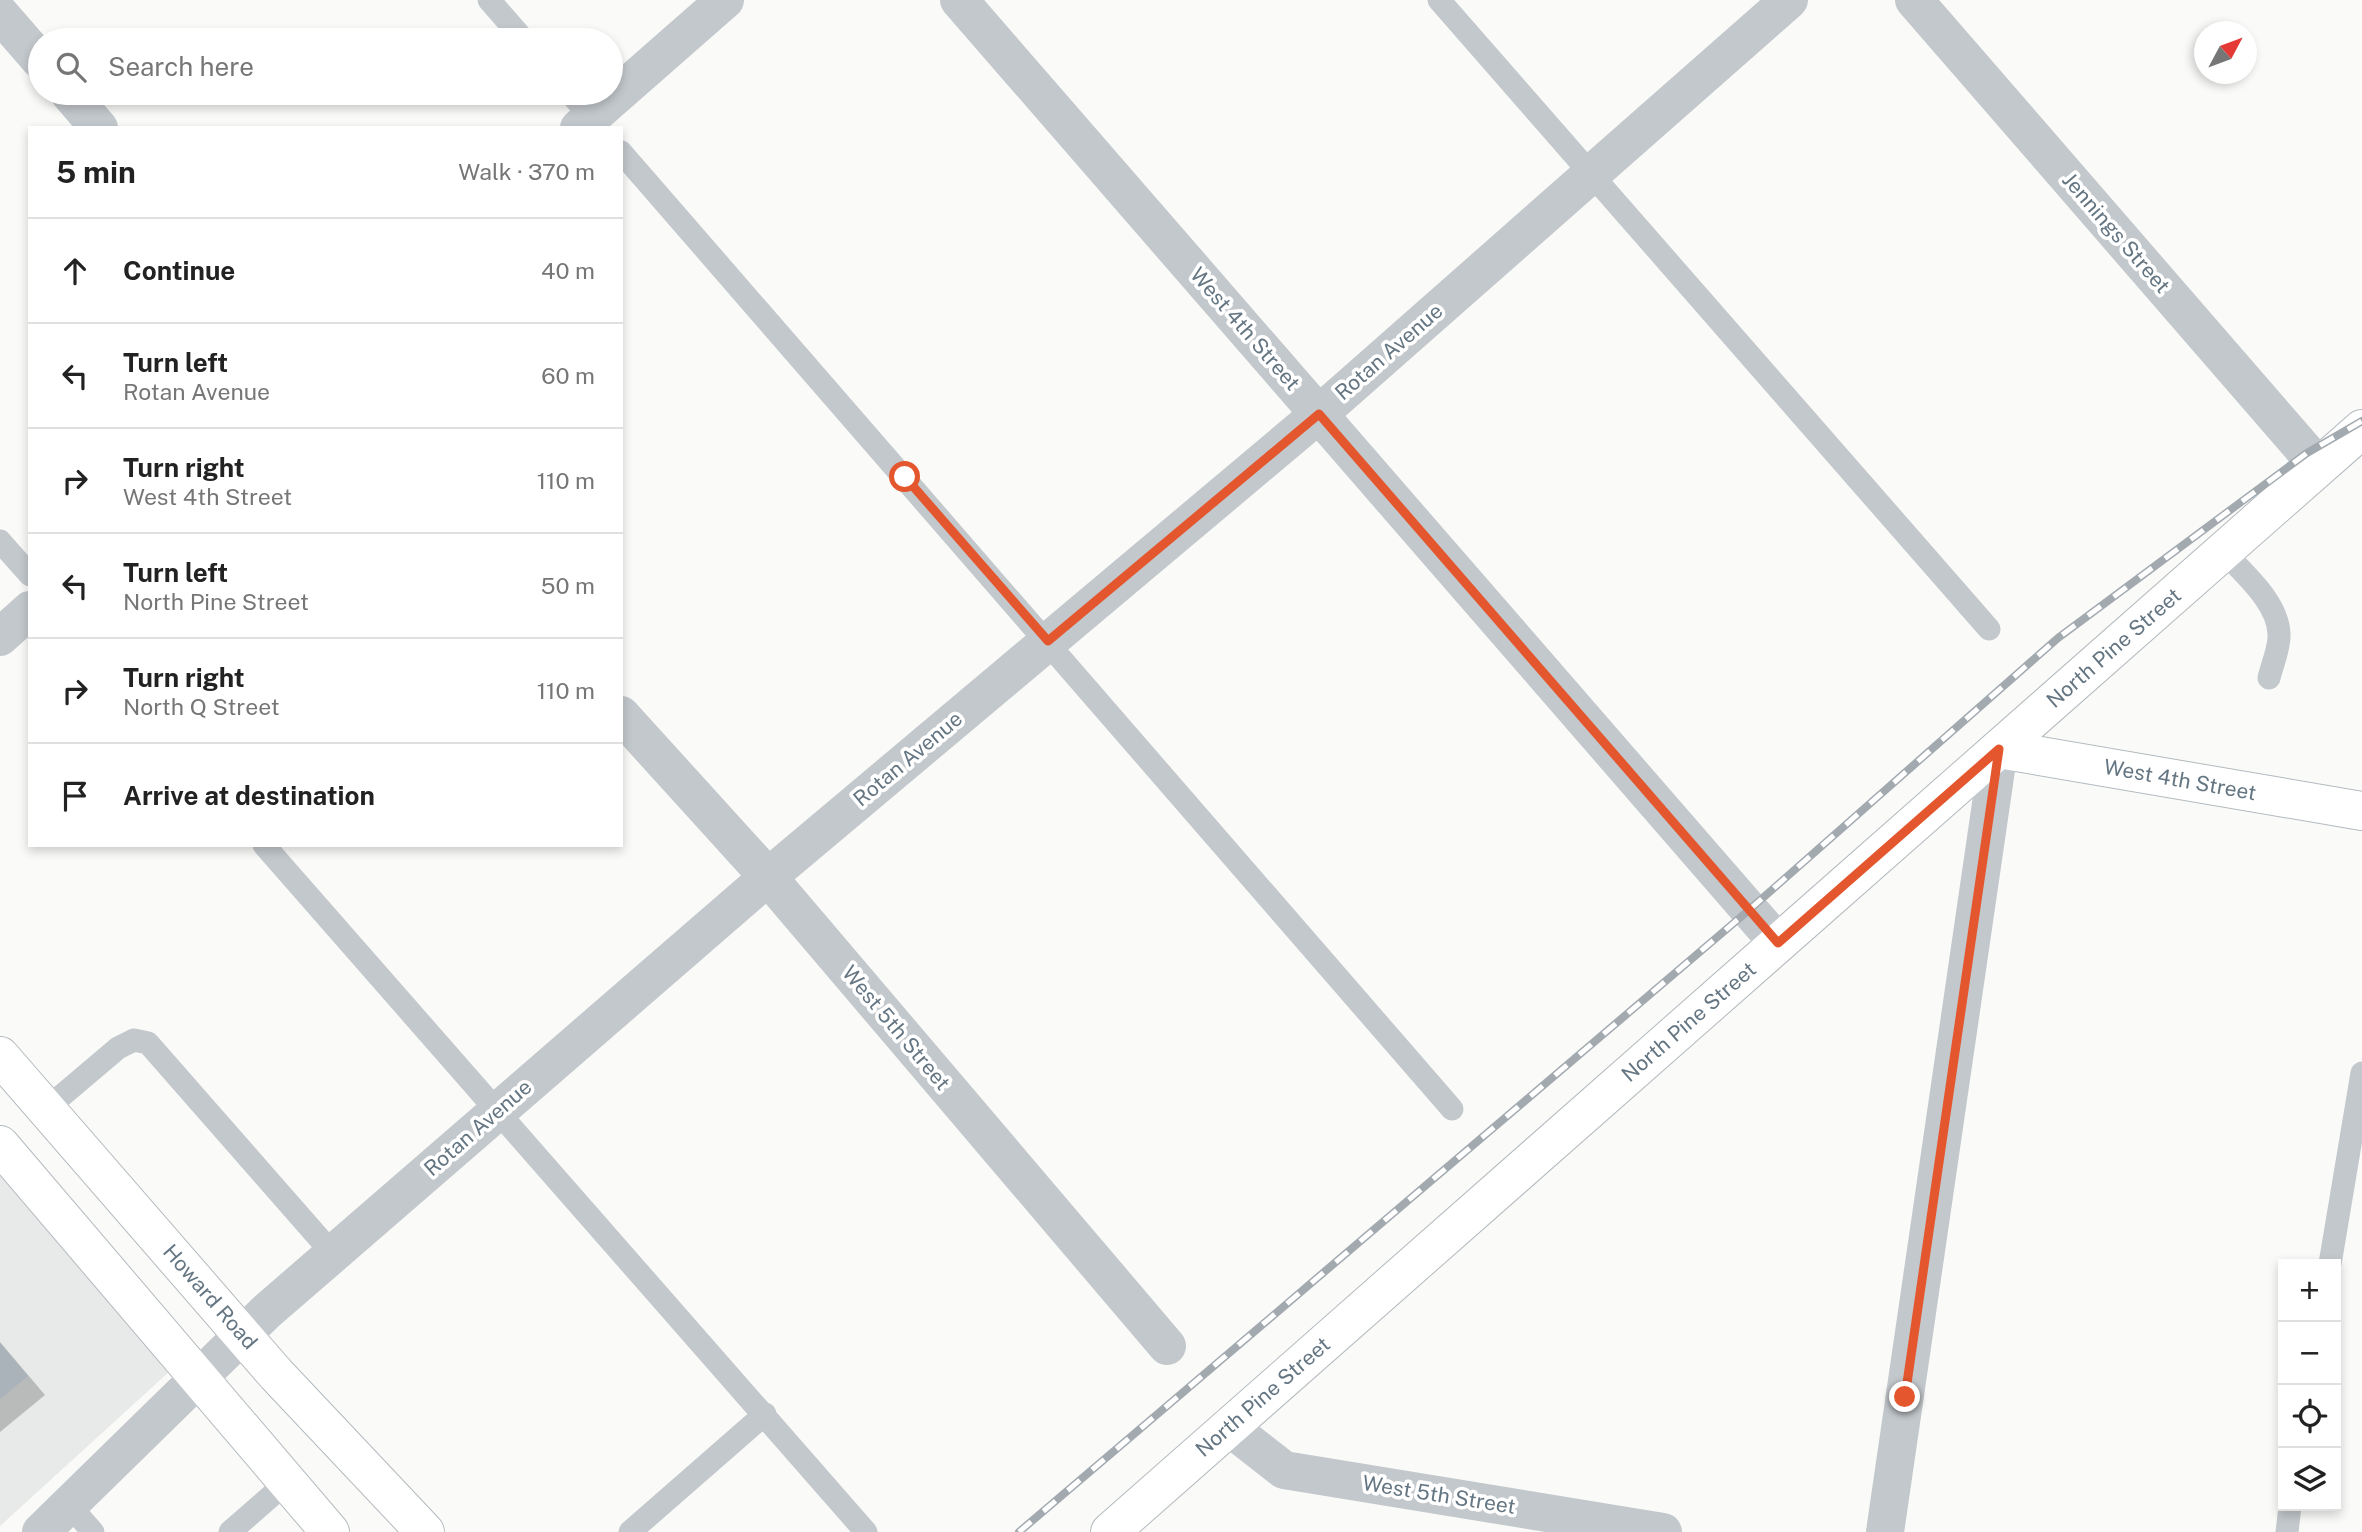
<!DOCTYPE html>
<html lang="en">
<head>
<meta charset="utf-8">
<style>
  :root { --surface:#fff; --page:#f2f2f2; --text:#222; --muted:#767676; --line:#e0e0e0 }
  body { margin:0; font-family:"Public Sans",sans-serif; background:var(--page); color:var(--text) }
  .controls { position:absolute; right:21px; bottom:21px; display:grid; overflow:hidden; border-radius:0px; box-shadow:0 4px 10px #0003 }
  .controls button { width:63px; height:63px; display:grid; place-items:center; padding:0; border:0; border-bottom:2px solid var(--line); background:var(--surface); color:var(--text); font:35px sans-serif }
  .compass { position:absolute; left:2194px; top:21px; width:63px; height:63px; border-radius:50%; background:var(--surface); box-shadow:0 4px 10px #0003; rotate:49deg }
  .stop { position:absolute; width:21px; height:21px; margin:-16px; border:5px solid #e4572e; border-radius:50%; background:#fff }
  .stop.end { background:#e4572e; border-color:#fff; box-shadow:0 2px 7px #0008 }
  .list { margin:0; padding:0; list-style:none }
  h2 { display:flex; justify-content:space-between; align-items:center; height:91px; margin:0; padding:0 28px; font-size:30px }
  h2 small { font-size:23px; font-weight:400; color:var(--muted) }
  .list li { display:grid; grid-template-columns:46px 1fr auto; gap:21px; align-items:center; box-sizing:border-box; height:105px; padding:0 28px; border-top:2px solid var(--line) }
  .list b { display:block; font-size:26px; white-space:nowrap }
  .list p { margin:0; font-size:23px; white-space:nowrap; color:var(--muted) }
  .list em { font-size:23px; font-style:normal; color:var(--muted) }
  .icon { flex:none; width:38px; height:38px; fill:none; stroke:currentColor; stroke-width:2; stroke-linecap:round; stroke-linejoin:round }
  .map { position:relative; flex:none; width:2362px; height:1532px; overflow:hidden }
  .search { position:absolute; background:var(--surface); box-shadow:0 4px 10px #0003; left:28px; top:28px; width:595px; height:77px; display:flex; align-items:center; gap:18px; box-sizing:border-box; padding:0 24px; border-radius:38px; color:var(--muted); font-size:26px }
  .panel { position:absolute; background:var(--surface); box-shadow:0 4px 10px #0003; left:28px; top:126px; width:595px; height:721px; border-radius:0px }
  .map>svg:first-child { display:block }
  .built { fill:#e8e9e9 }
  .shadow { fill:#0003 }
  .building { fill:#aab3b9 }
  .lines { fill:none; stroke-linecap:round; stroke-linejoin:round }
  .secondary-casing { stroke:#b3babf; stroke-width:40 }
  .lane { stroke:#c3c8cc; stroke-width:23 }
  .street { stroke:#c3c8cc; stroke-width:38 }
  .secondary { stroke:#fff; stroke-width:38 }
  .rail-casing { stroke:#a2aab0; stroke-width:8 }
  .rail { stroke:#fff; stroke-width:5; stroke-dasharray:16; stroke-linecap:butt }
  .route { stroke:#e4572e; stroke-width:9 }
  .labels { text-anchor:middle; stroke-width:7; stroke-linejoin:round; paint-order:stroke }
  .street-label { font-size:21px; fill:#657683; stroke:#fff }
</style>
</head>
<body>
<div class="map">
<svg width="2362" height="1532" viewBox="0 0 2362 1532">
  <rect width="100%" height="100%" fill="#fafaf8"/>
  <path class="built" d="M0,1169L171,1370L0,1526Z"/>
  <path class="shadow" d="M0,1342L45,1395L0,1432Z"/>
  <path class="building" d="M0,1343L28,1376L0,1399Z"/>
  <g class="lines">
    <defs>
      <path id="secondary" d="M1999,749L2362,811
        M0,1056L276,1374L425,1532
        M0,1145L330,1532
        M1110,1532L2362,429"/>
    </defs>
    <use href="#secondary" class="secondary-casing"/>
    <path class="lane" d="M489,0L524,40
      M1439,0L1989,629
      M570,93L598,125
      M621,152L1452,1109
      M0,541L30,575
      M2224,552C2244,574 2278,602 2279,634C2280,647 2272,665 2269,678
      M264,845L866,1532
      M46,1109L118,1048L134,1040L148,1043L333,1254
      M2330,1264L2362,1073
      M70,1506L93,1532
      M230,1532L287,1482
      M630,1532L765,1414
      M2287,1532L2290,1506"/>
    <path class="street" d="M959,0L1778,943
      M1914,0L2319,467
      M0,14L40,60
      M69,93L99,128
      M579,128L725,0
      M0,637L30,610
      M621,715L768,877L1167,1346
      M1229,1427L1284,1470L1663,1532
      M41,1532L266,1312L768,877L1319,414L1789,0
      M1885,1532L1999,749"/>
    <use href="#secondary" class="secondary"/>
    <defs>
      <path id="rail" d="M1019,1532L1749,910L2058,638L2307,453L2362,421"/>
    </defs>
    <use href="#rail" class="rail-casing"/>
    <use href="#rail" class="rail"/>
  </g>
  <g class="lines">
    <path class="route" d="M905,477L1048,641L1319,414L1778,943L1999,749L1905,1397"/>
  </g>
  <g class="labels">
    <g class="street-label">
      <text transform="translate(2116 233) rotate(49)" y="7">Jennings Street</text>
      <text transform="translate(1245 329) rotate(49)" y="7">West 4th Street</text>
      <text transform="translate(1389 352) rotate(-41)" y="7">Rotan Avenue</text>
      <text transform="translate(2114 648) rotate(-41)" y="7">North Pine Street</text>
      <text transform="translate(908 759) rotate(-40)" y="7">Rotan Avenue</text>
      <text transform="translate(2180 780) rotate(10)" y="7">West 4th Street</text>
      <text transform="translate(1689 1022) rotate(-41)" y="7">North Pine Street</text>
      <text transform="translate(896 1028) rotate(50)" y="7">West 5th Street</text>
      <text transform="translate(478 1128) rotate(-41)" y="7">Rotan Avenue</text>
      <text transform="translate(210 1297) rotate(49)" y="7">Howard Road</text>
      <text transform="translate(1263 1397) rotate(-41)" y="7">North Pine Street</text>
      <text transform="translate(1439 1495) rotate(9)" y="7">West 5th Street</text>
    </g>
  </g>
</svg>
<div class="controls">
<button>+</button>
<button>−</button>
<button><svg class="icon" aria-label="locate" viewBox="0 0 24 24"><circle cx="12" cy="12" r="6"/><path d="M12 2v4M12 18v4M2 12h4M18 12h4"/></svg></button>
<button><svg class="icon" aria-label="layers" viewBox="0 0 24 24"><path d="M12 4l9 5-9 5-9-5zM3 14l9 5 9-5"/></svg></button>
</div>
<svg class="compass" viewBox="-18 -18 36 36"><path d="M0-13l5 13h-10z" fill="#e53935"/><path d="M0 13l5-13h-10z" fill="#767676"/></svg>
<div class="stop" style="left:905px;top:477px"></div>
<div class="stop end" style="left:1905px;top:1397px"></div>
<div class="search"><svg class="icon" aria-label="search" viewBox="0 0 24 24"><circle cx="10" cy="10" r="6"/><path d="M15 15l6 6"/></svg>Search here</div>
<section class="panel">
<h2>5 min<small>Walk · 370 m</small></h2>
<ul class="list">
<li><svg class="icon" aria-label="ahead" viewBox="0 0 24 24"><path d="M12 20V5M6 11l6-6 6 6"/></svg><div><b>Continue</b></div><em>40 m</em></li>
<li><svg class="icon" aria-label="left" viewBox="0 0 24 24"><path d="M17 20v-9H6M10 6l-5 5 5 5"/></svg><div><b>Turn left</b><p>Rotan Avenue</p></div><em>60 m</em></li>
<li><svg class="icon" aria-label="right" viewBox="0 0 24 24"><path d="M7 20v-9h11M14 6l5 5-5 5"/></svg><div><b>Turn right</b><p>West 4th Street</p></div><em>110 m</em></li>
<li><svg class="icon" aria-label="left" viewBox="0 0 24 24"><path d="M17 20v-9H6M10 6l-5 5 5 5"/></svg><div><b>Turn left</b><p>North Pine Street</p></div><em>50 m</em></li>
<li><svg class="icon" aria-label="right" viewBox="0 0 24 24"><path d="M7 20v-9h11M14 6l5 5-5 5"/></svg><div><b>Turn right</b><p>North Q Street</p></div><em>110 m</em></li>
<li><svg class="icon" aria-label="arrive" viewBox="0 0 24 24"><path d="M6 21V4h12l-3 4 3 4H6"/></svg><div><b>Arrive at destination</b></div></li>
</ul>
</section>
</div>
</body>
</html>
